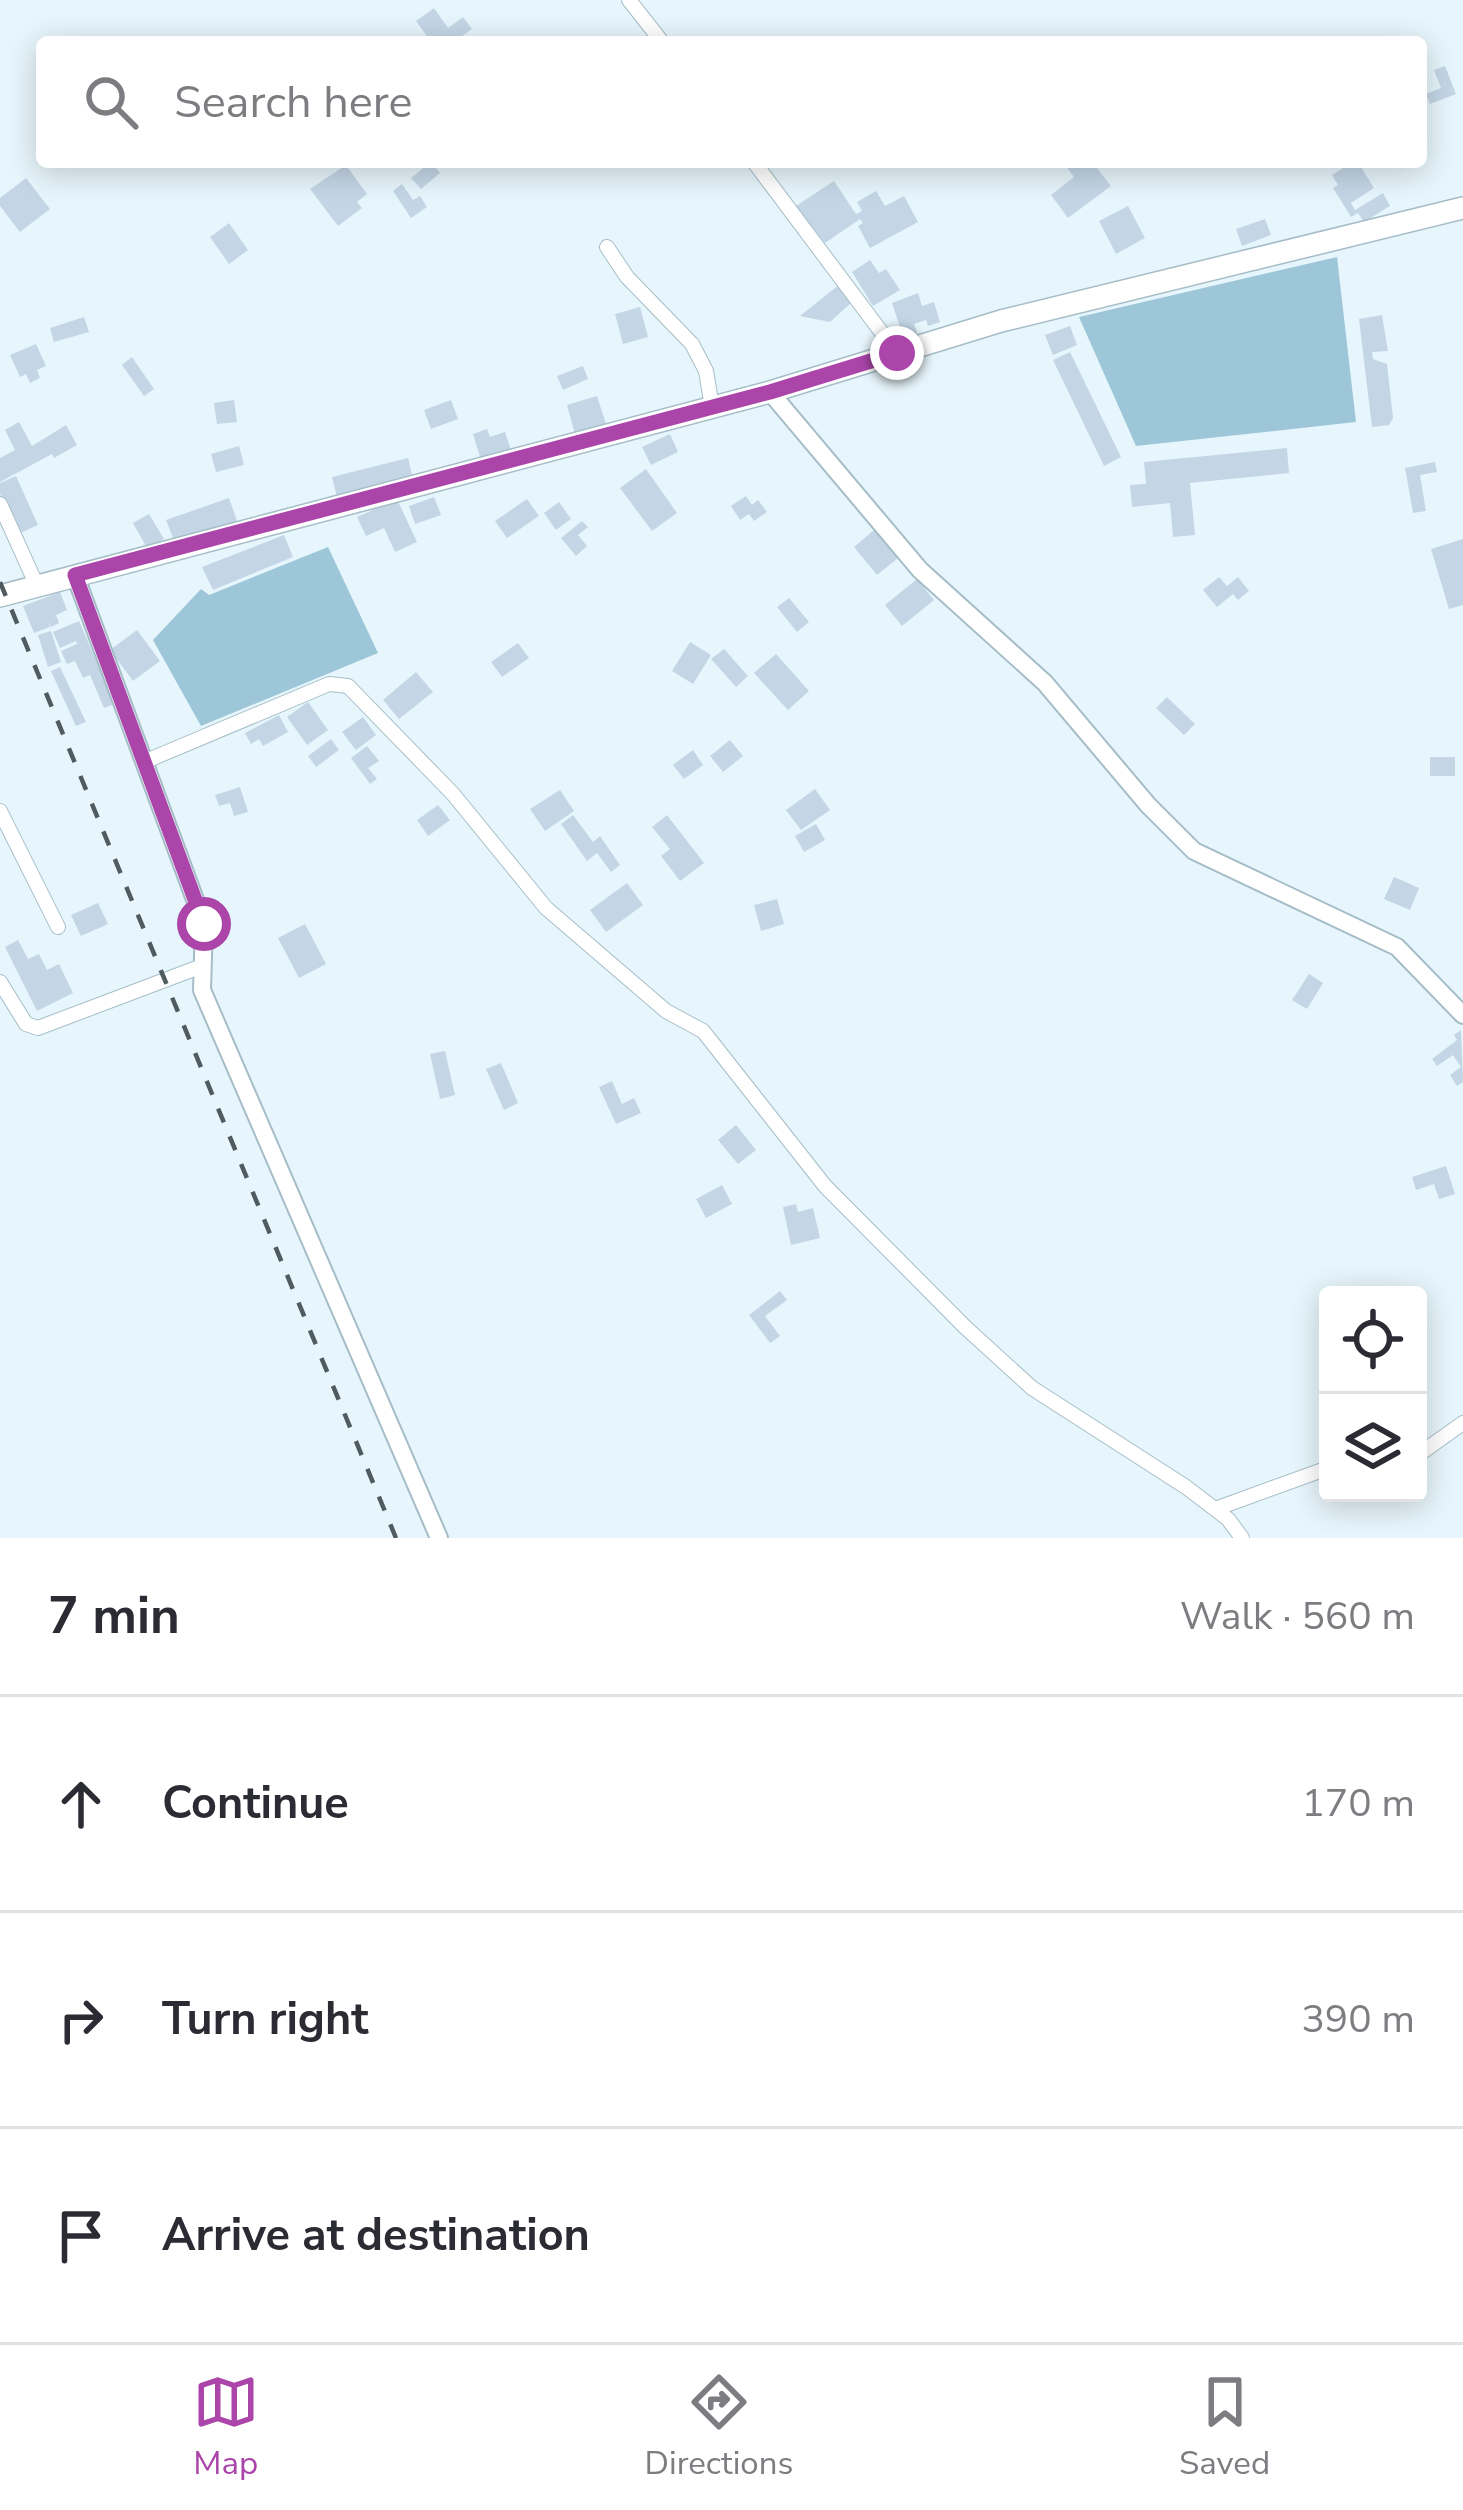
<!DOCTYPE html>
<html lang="en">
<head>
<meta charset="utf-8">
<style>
  :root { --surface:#fff; --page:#f7f7f7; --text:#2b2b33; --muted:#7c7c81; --line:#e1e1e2; --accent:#ab45aa }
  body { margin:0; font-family:"Nunito Sans",sans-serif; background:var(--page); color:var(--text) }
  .controls { position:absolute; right:36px; bottom:36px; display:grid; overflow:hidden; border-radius:12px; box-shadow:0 6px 30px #0003 }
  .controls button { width:108px; height:108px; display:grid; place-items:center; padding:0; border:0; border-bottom:3px solid var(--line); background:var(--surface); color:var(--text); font:60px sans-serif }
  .stop { position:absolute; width:36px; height:36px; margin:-27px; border:9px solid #ab45aa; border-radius:50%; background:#fff }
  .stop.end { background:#ab45aa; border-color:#fff; box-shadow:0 3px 12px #0008 }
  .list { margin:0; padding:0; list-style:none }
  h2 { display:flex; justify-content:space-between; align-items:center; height:156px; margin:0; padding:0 48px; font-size:51px }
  h2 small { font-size:39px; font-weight:400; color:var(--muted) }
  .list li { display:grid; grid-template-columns:78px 1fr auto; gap:36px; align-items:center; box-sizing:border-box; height:216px; padding:0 48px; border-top:3px solid var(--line) }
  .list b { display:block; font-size:45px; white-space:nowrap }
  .list em { font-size:39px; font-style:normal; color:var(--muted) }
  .icon { flex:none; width:66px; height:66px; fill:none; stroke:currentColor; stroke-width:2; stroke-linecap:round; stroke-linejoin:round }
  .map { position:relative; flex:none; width:1463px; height:1538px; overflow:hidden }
  .search { position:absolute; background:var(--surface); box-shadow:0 6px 30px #0003; left:36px; right:36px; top:36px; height:132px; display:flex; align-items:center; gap:30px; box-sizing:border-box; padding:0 42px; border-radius:12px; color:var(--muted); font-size:45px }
  .sheet { height:804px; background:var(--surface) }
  nav { display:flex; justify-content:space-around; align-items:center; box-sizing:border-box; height:168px; border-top:3px solid var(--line); background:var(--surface); font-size:33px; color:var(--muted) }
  nav a { display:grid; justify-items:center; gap:6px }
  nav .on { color:var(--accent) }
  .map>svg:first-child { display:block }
  .green { fill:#9dc7d8 }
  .building { fill:#c4d6e6 }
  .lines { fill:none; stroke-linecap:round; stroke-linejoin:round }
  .minor-casing { stroke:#a5bdc7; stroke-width:16 }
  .tertiary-casing { stroke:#a5bdc7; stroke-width:20 }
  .primary-casing { stroke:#a5bdc7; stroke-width:24 }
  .minor { stroke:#fff; stroke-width:14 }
  .tertiary { stroke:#fff; stroke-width:16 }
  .primary { stroke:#fff; stroke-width:21 }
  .rail { stroke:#505b5f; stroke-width:4.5; stroke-dasharray:15 15; stroke-linecap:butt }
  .route { stroke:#ab45aa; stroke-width:15 }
</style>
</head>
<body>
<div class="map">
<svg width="1463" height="1538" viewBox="0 0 1463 1538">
  <rect width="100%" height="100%" fill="#e7f6fc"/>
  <path class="green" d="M1337,257L1356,422L1136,446L1079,317Z
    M328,547L378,653L201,726L153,640L201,589L209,595Z"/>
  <path class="building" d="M434,8L448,28L463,17L472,29L454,42H431L416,21Z
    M1445,66L1456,94L1430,104L1426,94L1441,88L1434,70Z
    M431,162L440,173L421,189L411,178Z
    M1070,162H1092L1111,186L1068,218L1051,195L1074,177L1066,166Z
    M1353,162H1358L1374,188L1351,203L1355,210L1383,193L1390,206L1364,222L1358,213L1351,217L1333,188L1338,185L1332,175Z
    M346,165L367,194L357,202L362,208L338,226L310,189Z
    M26,178L50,209L20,232L0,206V198Z
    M834,181L856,214L862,211L857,202L876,191L885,206L904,196L918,222L870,248L858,226L863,223L860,219L825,243L796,206Z
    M402,184L413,200L420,196L427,207L411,218L393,191Z
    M1128,206L1145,238L1116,254L1099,221Z
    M1265,219L1271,235L1242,246L1236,229Z
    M229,223L248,250L229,264L210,237Z
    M870,260L879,273L886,269L900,290L873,306L852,272Z
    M840,284L853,301L830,322L800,316Z
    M918,293L922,306L934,302L940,322L928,326L926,320L914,324L920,341L906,345L892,303Z
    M640,307L648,337L623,344L615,314Z
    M1382,315L1388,351L1372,352L1373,359L1387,364L1393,418L1389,425L1372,427L1359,319Z
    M84,317L89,332L54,342L50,328Z
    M1070,326L1077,345L1053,355L1045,335Z
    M36,344L46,366L37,370L40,378L30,383L26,374L20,377L10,355Z
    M1070,352L1121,457L1104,466L1053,360Z
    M132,357L154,389L144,396L122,365Z
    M583,366L588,379L563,390L557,376Z
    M597,396L606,424L575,434L567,405Z
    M234,400L237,422L217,424L214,403Z
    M451,400L458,419L431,429L424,410Z
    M19,422L32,446L66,425L77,445L54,458L52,454L0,482V458L15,450L5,430Z
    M487,429L490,437L505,432L511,450L481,460L473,434Z
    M670,434L678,452L651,465L642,447Z
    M239,446L244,465L216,472L211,454Z
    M1287,448L1289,473L1190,483L1195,535L1173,537L1170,503L1132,507L1130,485L1146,484L1144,462Z
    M408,458L413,479L337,497L332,477Z
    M1435,462L1437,472L1420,475L1426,511L1413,513L1405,468Z
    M646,469L677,513L652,531L620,488Z
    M16,476L38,525L18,534L0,494V483Z
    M746,496L752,505L758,500L767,512L754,521L749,514L740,520L731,506Z
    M434,497L441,515L415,524L409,506Z
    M229,498L237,521L175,543L166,520Z
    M397,499L417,542L395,552L384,528L366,536L357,517Z
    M527,499L539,516L507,538L495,521Z
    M559,502L571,519L556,530L544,513Z
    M149,514L164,539L147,548L133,523Z
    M582,521L588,527L578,535L587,546L576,556L561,538Z
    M874,530L898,558L877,575L854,547Z
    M284,535L293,557L213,590L202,567Z
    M1463,539V605L1449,609L1431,549Z
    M1219,577L1227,586L1238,577L1249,591L1238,600L1233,594L1217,607L1203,590Z
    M917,579L934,600L902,626L885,605Z
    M60,592L67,610L56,615L59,623L51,627L48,621L50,627L34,633L23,606Z
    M789,598L809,622L797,632L777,607Z
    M79,621L115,704L104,708L90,675L83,678L75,661L67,664L61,651L77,644L76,641L60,648L53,632Z
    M137,630L160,661L133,681L110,650Z
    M51,631L61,662L48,667L38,635Z
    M690,642L711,655L693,684L672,671Z
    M518,643L529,658L502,677L491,662Z
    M724,649L748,676L736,687L711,659Z
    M776,654L809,691L788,710L754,673Z
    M60,667L86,722L76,726L51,671Z
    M416,672L433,692L399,719L383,700Z
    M1167,697L1195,724L1184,735L1156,708Z
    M308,702L328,730L307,745L287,717Z
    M279,715L288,732L263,746L259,739L251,744L245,733Z
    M363,717L376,735L356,750L342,732Z
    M331,739L339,750L316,767L308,756Z
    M730,740L743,756L723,772L710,756Z
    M367,746L379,761L368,768L377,779L370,784L351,758Z
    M693,750L703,765L684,779L673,765Z
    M1430,757H1455V776H1430Z
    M240,787L248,812L234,816L230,803L219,806L215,795Z
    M815,789L830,810L801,830L786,810Z
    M560,790L574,811L545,831L530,809Z
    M438,805L450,820L428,836L417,820Z
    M573,815L593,842L600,836L620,865L611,872L597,853L587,861L561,824Z
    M667,815L704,863L680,881L661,856L670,849L652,827Z
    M816,824L825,840L804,852L795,836Z
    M1394,877L1419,888L1410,910L1384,899Z
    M627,883L643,905L606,932L590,910Z
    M777,899L784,924L761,931L754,905Z
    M98,903L108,924L81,936L71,915Z
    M305,924L326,964L299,978L278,938Z
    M18,940L28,959L39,954L47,970L59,964L73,993L37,1011L5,947Z
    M1309,974L1323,983L1307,1009L1292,1000Z
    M1461,1030L1463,1082L1457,1086L1450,1075L1461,1067L1453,1055L1437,1066L1432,1059L1457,1040L1454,1035Z
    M445,1051L455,1095L440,1099L430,1054Z
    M501,1063L518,1103L504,1110L486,1069Z
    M612,1081L622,1104L634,1098L641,1113L616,1124L599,1087Z
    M736,1125L756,1150L738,1164L718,1140Z
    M1446,1166L1455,1194L1439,1199L1434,1184L1416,1190L1412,1177Z
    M722,1185L732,1204L706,1218L696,1199Z
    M796,1204L798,1212L813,1208L820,1238L791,1245L783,1207Z
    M780,1291L787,1300L765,1316L780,1336L770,1343L749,1315Z"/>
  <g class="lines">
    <defs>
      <path id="minor" d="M629,0L662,42
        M754,162L897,353
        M607,247L627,277L692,344L706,371L712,407
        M0,504L37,586
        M146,761L329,684L348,686L453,794L546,908L666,1011L703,1031L825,1186L965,1327L1032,1388L1186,1487L1228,1519L1242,1538
        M0,811L58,927
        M0,982L26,1024L38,1028L202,966
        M1418,1455L1463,1423
        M1215,1509L1328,1468"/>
      <path id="tertiary" d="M770,392L920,570L1045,683L1148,805L1194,851L1397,947L1463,1015
        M75,575L204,924L202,990L439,1538"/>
      <path id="primary" d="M0,596L770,392L1001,321L1463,208"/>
    </defs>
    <use href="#minor" class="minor-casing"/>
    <use href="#tertiary" class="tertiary-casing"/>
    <use href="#primary" class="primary-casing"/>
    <use href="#minor" class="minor"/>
    <use href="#tertiary" class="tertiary"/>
    <use href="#primary" class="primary"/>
    <path class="rail" d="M0,582L396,1538"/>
  </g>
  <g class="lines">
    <path class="route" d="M204,924L75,575L770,392L897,353"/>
  </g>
</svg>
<div class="controls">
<button><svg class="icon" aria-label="locate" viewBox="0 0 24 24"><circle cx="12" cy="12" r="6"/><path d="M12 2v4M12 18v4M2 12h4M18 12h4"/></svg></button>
<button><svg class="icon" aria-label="layers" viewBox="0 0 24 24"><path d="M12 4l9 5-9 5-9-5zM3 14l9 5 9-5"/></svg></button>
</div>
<div class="stop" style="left:204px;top:924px"></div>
<div class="stop end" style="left:897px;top:353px"></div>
<div class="search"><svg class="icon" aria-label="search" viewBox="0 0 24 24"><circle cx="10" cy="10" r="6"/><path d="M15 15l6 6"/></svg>Search here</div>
</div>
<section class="sheet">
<h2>7 min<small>Walk · 560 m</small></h2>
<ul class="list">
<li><svg class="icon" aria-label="ahead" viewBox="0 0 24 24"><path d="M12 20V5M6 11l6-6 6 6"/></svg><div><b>Continue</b></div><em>170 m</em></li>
<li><svg class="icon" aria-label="right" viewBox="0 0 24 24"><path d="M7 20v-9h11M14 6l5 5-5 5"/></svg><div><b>Turn right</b></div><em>390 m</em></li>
<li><svg class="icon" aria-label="arrive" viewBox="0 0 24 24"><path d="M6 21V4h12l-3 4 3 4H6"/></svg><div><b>Arrive at destination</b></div></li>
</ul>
</section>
<nav>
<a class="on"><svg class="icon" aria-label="map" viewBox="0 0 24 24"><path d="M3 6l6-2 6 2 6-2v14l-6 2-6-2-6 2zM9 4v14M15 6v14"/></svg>Map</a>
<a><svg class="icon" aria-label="directions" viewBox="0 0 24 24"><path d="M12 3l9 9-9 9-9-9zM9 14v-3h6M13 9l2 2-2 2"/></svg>Directions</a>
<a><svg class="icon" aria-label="saved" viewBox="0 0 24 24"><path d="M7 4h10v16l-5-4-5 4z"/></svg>Saved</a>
</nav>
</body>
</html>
